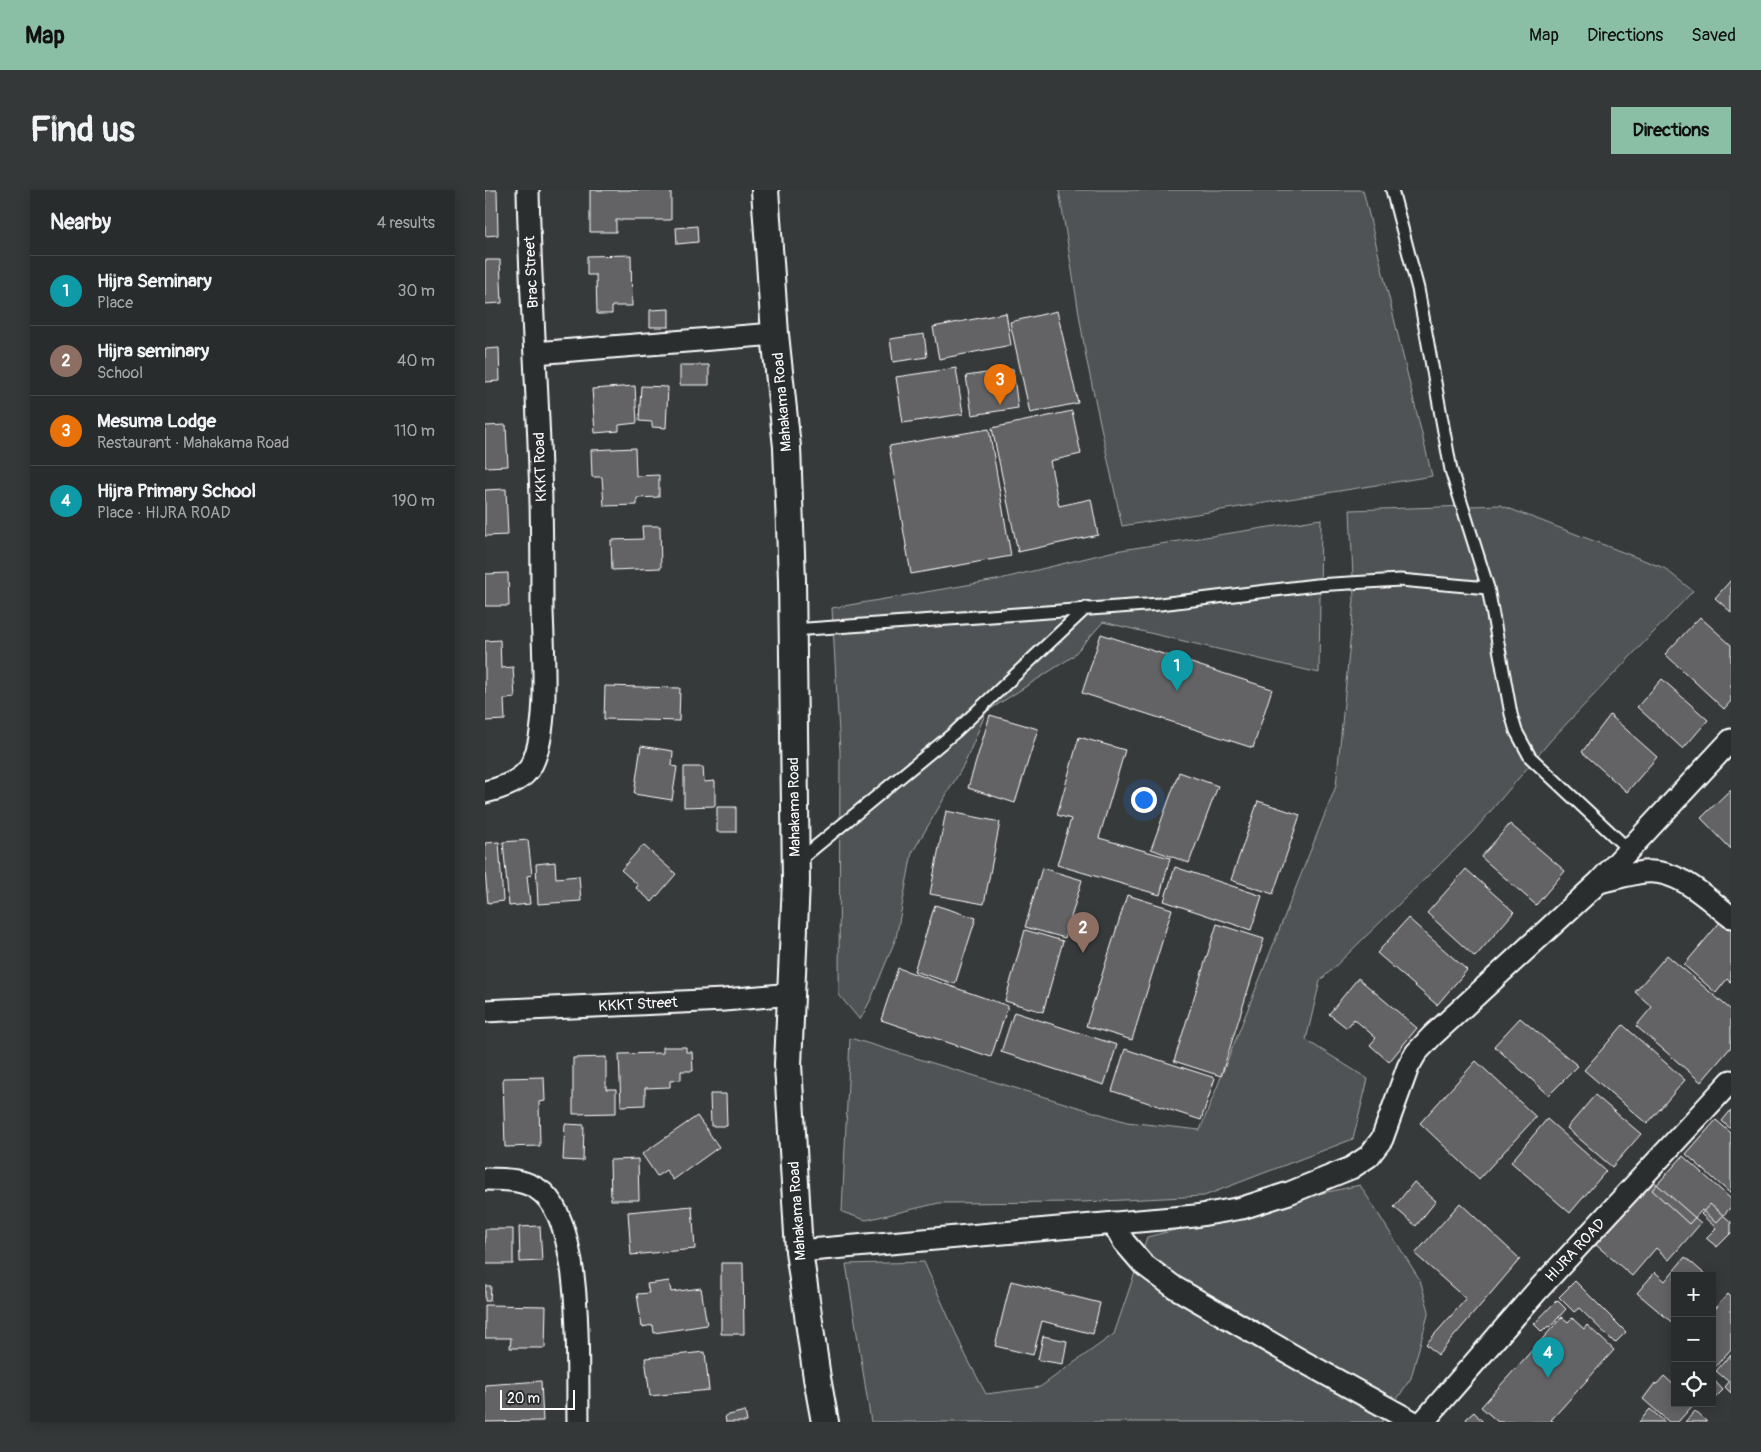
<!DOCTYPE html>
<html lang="en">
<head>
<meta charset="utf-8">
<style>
  :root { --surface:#292c2c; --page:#353838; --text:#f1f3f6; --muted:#a5a7a9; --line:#454848; --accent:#8abfa5 }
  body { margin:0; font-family:Pangolin,sans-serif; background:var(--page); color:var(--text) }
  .controls { position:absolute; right:15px; bottom:15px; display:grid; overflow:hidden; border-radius:0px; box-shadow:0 2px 12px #0003 }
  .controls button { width:45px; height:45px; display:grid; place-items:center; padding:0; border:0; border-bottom:1px solid var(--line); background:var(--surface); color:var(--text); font:25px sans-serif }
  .scale { position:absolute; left:15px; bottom:12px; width:75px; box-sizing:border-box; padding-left:5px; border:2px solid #fff; border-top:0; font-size:14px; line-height:18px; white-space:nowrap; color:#fff; -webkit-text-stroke:4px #2a2d2e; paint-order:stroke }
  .you { position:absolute; left:658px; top:609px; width:18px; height:18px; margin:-12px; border:4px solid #fff; border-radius:50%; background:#1a73e8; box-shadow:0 0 0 8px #1a73e833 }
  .badge { display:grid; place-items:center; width:32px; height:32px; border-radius:50%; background:var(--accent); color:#fff; font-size:16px; font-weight:700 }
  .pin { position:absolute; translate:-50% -41px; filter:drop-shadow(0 1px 2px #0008) }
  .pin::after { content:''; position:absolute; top:26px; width:18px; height:15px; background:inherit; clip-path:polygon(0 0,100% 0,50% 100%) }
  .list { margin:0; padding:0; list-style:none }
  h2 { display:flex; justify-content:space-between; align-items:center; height:65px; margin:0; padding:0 20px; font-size:21px }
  h2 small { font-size:16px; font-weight:400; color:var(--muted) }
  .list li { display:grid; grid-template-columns:32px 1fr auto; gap:15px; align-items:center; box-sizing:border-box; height:70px; padding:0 20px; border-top:1px solid var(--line) }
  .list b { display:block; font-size:19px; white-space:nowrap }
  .list p { margin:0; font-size:16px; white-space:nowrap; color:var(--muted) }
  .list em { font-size:16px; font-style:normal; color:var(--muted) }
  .icon { flex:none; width:28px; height:28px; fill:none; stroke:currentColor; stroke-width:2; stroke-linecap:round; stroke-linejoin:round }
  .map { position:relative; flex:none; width:1246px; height:1232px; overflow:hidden; border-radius:0px }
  header { display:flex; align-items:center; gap:30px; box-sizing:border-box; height:70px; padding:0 25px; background:var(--accent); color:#111 }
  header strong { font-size:24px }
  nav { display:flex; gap:28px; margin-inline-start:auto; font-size:18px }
  .intro { display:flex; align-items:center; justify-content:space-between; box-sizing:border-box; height:120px; padding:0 30px }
  h1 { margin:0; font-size:35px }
  .button { padding:12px 22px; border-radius:0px; background:var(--accent); color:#111; font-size:18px; font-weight:700 }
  main { display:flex; gap:30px; padding:0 30px }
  aside { flex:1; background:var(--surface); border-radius:0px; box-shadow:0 2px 12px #0003 }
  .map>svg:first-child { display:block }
  .green { fill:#505354; stroke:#a8a9aa }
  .building { fill:#636465; stroke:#fff }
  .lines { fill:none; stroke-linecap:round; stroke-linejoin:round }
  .service-casing { stroke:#fff; stroke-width:15 }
  .minor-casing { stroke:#fff; stroke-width:25 }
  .tertiary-casing { stroke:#fff; stroke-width:30 }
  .service { stroke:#2a2d2e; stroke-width:11 }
  .minor { stroke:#2a2d2e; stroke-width:21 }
  .tertiary { stroke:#2a2d2e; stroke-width:26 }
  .labels { text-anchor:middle; stroke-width:4; stroke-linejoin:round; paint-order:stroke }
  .street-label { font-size:15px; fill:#fff; stroke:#2a2d2e }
</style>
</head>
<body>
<header>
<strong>Map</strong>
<nav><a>Map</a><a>Directions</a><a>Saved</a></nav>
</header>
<div class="intro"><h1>Find us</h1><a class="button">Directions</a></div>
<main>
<aside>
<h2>Nearby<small>4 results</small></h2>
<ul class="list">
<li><span class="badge" style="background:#0f9aa8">1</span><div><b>Hijra Seminary</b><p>Place</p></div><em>30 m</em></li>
<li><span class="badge" style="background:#8d6e63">2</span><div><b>Hijra seminary</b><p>School</p></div><em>40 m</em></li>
<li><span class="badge" style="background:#e8710a">3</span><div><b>Mesuma Lodge</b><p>Restaurant · Mahakama Road</p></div><em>110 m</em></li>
<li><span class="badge" style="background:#0f9aa8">4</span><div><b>Hijra Primary School</b><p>Place · HIJRA ROAD</p></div><em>190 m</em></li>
</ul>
</aside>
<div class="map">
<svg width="1246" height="1232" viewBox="0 0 1246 1232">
  <rect width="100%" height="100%" fill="#373a3b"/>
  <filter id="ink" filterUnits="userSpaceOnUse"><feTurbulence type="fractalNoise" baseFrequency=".02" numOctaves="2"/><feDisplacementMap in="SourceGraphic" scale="10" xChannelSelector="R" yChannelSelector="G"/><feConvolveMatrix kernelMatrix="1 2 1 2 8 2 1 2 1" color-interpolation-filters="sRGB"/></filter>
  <g filter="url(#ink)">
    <path class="green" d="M574,0H878L947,286L637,336L601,167Z
      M1015,315L1179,378L1208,401L1066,550L988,642L835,791L821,850L883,889L868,949L719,1006L598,1012L454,1013L381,1030L357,1022L365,848L642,932L715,940L851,596L869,410L865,320Z
      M836,329L834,483L618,432L587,467L501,522L480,573L427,663L411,748L386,809L375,830L354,805L355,561L347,418L511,390L630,361Z
      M875,995L935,1090L944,1121L926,1188L897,1232H386L361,1074L439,1072L479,1162L501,1204L555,1197L629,1144L662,1047L833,1004Z"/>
    <path class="building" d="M0,0H12L13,45L0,46Z
      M105,0H186V30H131V42H105Z
      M212,36L213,52L192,54L191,38Z
      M146,65L147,116H127V124H112L111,85H102V66Z
      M0,70H15L17,113L0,114Z
      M184,119V137H165V120Z
      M572,121L593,213L545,223L525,132Z
      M521,123L526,155L454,169L448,137Z
      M439,144L442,167L408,172L405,149Z
      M14,158L15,191L0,192V159Z
      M195,175H224V195H195Z
      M471,178L478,224L418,233L411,187Z
      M528,179L533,218L487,225L481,186Z
      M150,196L152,233L134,235V241L110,243L107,199Z
      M156,196L183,197L181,238L167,237V232L154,231Z
      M587,221L596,264L565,271L574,316L606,309L613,345L533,362L507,238Z
      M21,235L23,276L0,277V236Z
      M504,239L526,366L426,384L404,256Z
      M150,258L151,286L174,285V307L152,308V315L119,316L117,287H107L106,260Z
      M21,299L23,345L0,346V300Z
      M157,336H175L176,378L127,380L126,350L158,349Z
      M23,383L24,416H0V384Z
      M1246,390V422L1230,408Z
      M1215,427L1246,455V511L1239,519L1180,464Z
      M616,444L787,499L768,558L597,503Z
      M15,450L16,478L28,477L30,508L19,509L20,530L0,531V451Z
      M1177,489L1223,530L1198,559L1152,517Z
      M120,496L195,498L194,531L119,529Z
      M505,525L553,539L530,613L483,598Z
      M1125,525L1172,567L1142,602L1097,562Z
      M594,547L640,560L614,648L685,668L675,705L572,675L586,629L572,625Z
      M156,556L188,561L187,576L192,577L187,610L149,604Z
      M199,577H218L219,592L230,591V616L199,617Z
      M694,582L733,596L704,673L666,659Z
      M1246,599V659L1216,628Z
      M773,611L815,625L788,704L746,690Z
      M232,617H251V642H232Z
      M461,621L515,632L499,714L445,704Z
      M1025,634L1080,681L1051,715L996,667Z
      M43,650L47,685L42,686L45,714L24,716L18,652Z
      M14,652L18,711L3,713L0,682V653Z
      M158,655L191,684L167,712L151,698L153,695L136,680Z
      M70,672L71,688L94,686L96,711L53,714L51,674Z
      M690,677L777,706L766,740L679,711Z
      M557,678L597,690L580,748L540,737Z
      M981,679L1029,722L990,767L942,723Z
      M642,705L687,719L647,850L601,836Z
      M450,715L491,728L470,794L429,781Z
      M923,728L982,780L952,815L892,763Z
      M1236,731L1246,739V793L1242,789L1231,803L1199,775Z
      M732,734L779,749L736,886L689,871Z
      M540,740L578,751L558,822L520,811Z
      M1182,765L1246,820V857L1216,892L1151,836L1167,817L1150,802Z
      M413,778L523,816L506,867L396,830Z
      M873,788L932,838L904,872L885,855L891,848L869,829L862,838L844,824Z
      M529,822L632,855L619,895L516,862Z
      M1035,828L1093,876L1064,905L1009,856Z
      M1138,835L1200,890L1162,934L1099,880Z
      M178,857H201V862H207L208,881H196V890L185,891V897L160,898V915L136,916L134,864L178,863Z
      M640,859L730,888L716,930L627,901Z
      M121,867V899H131V923L88,924V868Z
      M991,871L1051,927L994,989L935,933Z
      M59,887L60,911L54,912L55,956L20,957L18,888Z
      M225,904H241L242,936H226Z
      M1110,905L1156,944L1127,977L1082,938Z
      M1246,920V939L1237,931Z
      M212,926L234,957L188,990L181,980L172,986L157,964Z
      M1062,929L1121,981L1085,1023L1026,972Z
      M1231,930L1246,943V1004L1201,964Z
      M80,934L99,935L98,971L78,970Z
      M1198,966L1246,1009V1017L1231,1033L1217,1020L1204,1034L1167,1000Z
      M153,969L154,1010H126L125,970Z
      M1166,989L1216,1033L1184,1070L1171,1058L1147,1086L1110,1054Z
      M929,992L951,1011L931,1036L909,1017Z
      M975,1013L1035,1069L953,1165L941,1154L981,1109L930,1064Z
      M1225,1014L1246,1032V1043L1232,1057L1221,1048L1231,1038L1216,1024Z
      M207,1016L210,1059L146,1065L143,1022Z
      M55,1036L57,1071L35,1072L34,1037Z
      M0,1039H28V1074H0Z
      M1200,1067L1222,1086H1190V1135L1152,1103L1170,1082L1180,1091Z
      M236,1073H258L259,1144H236Z
      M184,1091L186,1102L216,1098L222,1135L169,1143L168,1135L157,1137L152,1104L164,1103L162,1094Z
      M526,1091L615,1113L608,1144L557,1131L548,1165L510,1156Z
      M1090,1091L1141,1142L1130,1153L1094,1118L1089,1122L1074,1107Z
      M0,1096H6L5,1111H0Z
      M1243,1104L1246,1107V1159L1230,1177L1227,1175V1117L1229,1119Z
      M1072,1110L1081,1119L1065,1137L1063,1136L1057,1142L1049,1134Z
      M0,1115L61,1116L60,1158H25L26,1148H0Z
      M1077,1127L1083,1132L1087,1128L1099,1139L1102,1135L1129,1160L1066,1230L1069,1232H1013L996,1217Z
      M558,1146L582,1151L578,1174L553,1170Z
      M220,1162L224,1200L165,1206L160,1168Z
      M1246,1164V1203L1240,1197L1244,1192L1231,1181Z
      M1179,1186L1190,1196V1213L1209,1214L1193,1232H1184L1158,1209L1170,1193L1171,1195Z
      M1227,1188L1238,1200L1230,1208L1227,1205Z
      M56,1191L58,1231L0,1232V1195Z
      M1165,1219L1180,1232H1154Z
      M260,1221L262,1232H241L240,1226Z
      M1210,1221L1222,1232H1200Z
      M989,1222L998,1232H983L981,1229Z"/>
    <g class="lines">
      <defs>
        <path id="service" d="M907,0L933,99L966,280L1003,398L1026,524L1031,541L1045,567L1144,660
          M308,440L675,414L831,395L915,390L1003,398
          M312,672L470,542L601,418"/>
        <path id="minor" d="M50,163L290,144
          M0,602C17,598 39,591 47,574C65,537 58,462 57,420C57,373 57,327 55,280C52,187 45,93 43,0
          M1114,692C1128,689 1144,684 1159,682C1193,678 1221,708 1246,727
          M0,821L239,810L307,804
          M0,989C20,989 42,989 58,1003C99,1039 92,1178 93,1232
          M628,1033L639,1052L658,1074L689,1097L819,1172L928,1232
          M314,1061L710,1026L757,1018L804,1003L866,978L884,966L897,949L923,877L931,863L947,846L1114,692L1246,550
          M938,1232L1051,1102L1246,891"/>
        <path id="tertiary" d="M280,0L290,144L302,257L307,390L311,691L303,875L314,1061L332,1188L340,1232"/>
      </defs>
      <use href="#service" class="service-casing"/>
      <use href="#minor" class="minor-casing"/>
      <use href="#tertiary" class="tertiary-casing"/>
      <use href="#service" class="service"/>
      <use href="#minor" class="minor"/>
      <use href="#tertiary" class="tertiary"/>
    </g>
  </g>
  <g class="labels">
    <g class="street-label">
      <text transform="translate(46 82) rotate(-93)" y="5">Brac Street</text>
      <text transform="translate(297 212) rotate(-95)" y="5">Mahakama Road</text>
      <text transform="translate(55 277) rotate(-92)" y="5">KKKT Road</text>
      <text transform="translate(309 617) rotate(-91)" y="5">Mahakama Road</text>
      <text transform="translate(153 814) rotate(-3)" y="5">KKKT Street</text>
      <text transform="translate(312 1021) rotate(-94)" y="5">Mahakama Road</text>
      <text transform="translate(1090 1060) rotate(-47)" y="5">HIJRA ROAD</text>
    </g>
  </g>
</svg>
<div class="controls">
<button>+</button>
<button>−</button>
<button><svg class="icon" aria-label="locate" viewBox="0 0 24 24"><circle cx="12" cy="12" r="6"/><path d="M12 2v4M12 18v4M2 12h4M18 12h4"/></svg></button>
</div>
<div class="scale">20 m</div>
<div class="you"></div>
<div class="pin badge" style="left:692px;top:501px;background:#0f9aa8">1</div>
<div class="pin badge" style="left:598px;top:763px;background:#8d6e63">2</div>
<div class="pin badge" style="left:515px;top:215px;background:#e8710a">3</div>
<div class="pin badge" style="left:1063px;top:1188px;background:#0f9aa8">4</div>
</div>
</main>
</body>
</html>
